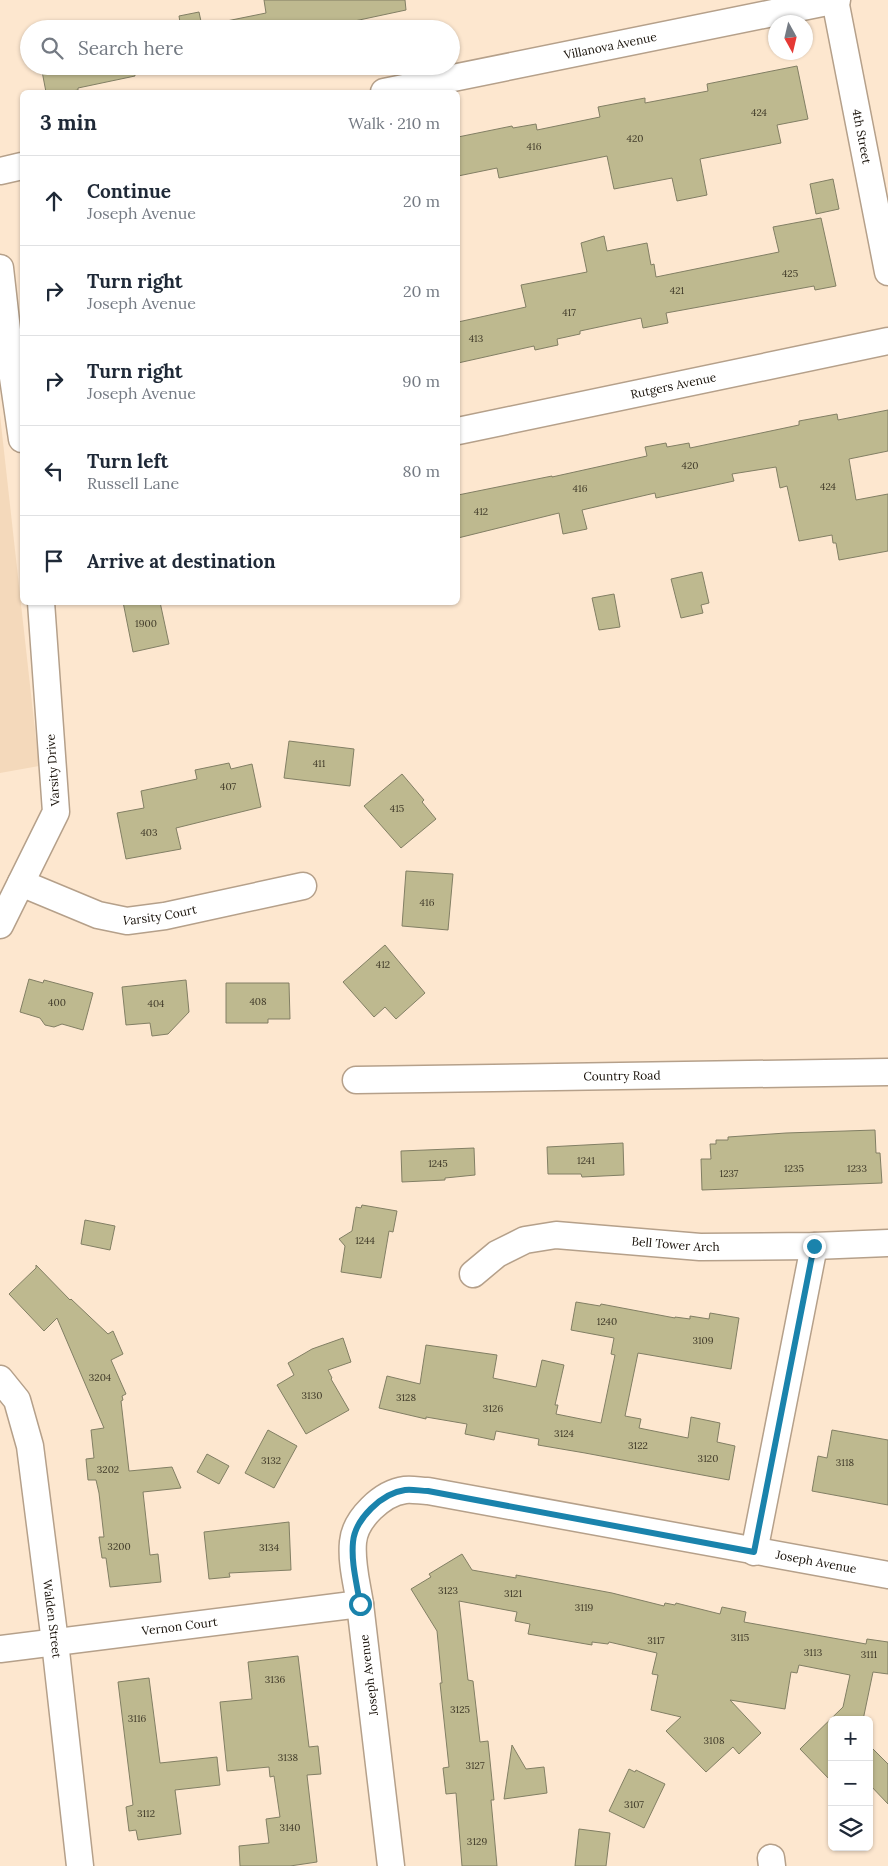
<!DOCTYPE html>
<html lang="en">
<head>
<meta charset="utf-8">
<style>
  :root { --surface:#fff; --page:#f2f2f3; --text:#1f2937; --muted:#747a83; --line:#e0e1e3 }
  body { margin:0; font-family:Lora,serif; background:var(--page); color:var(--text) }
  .controls { position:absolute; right:15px; bottom:15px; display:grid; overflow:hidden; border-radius:8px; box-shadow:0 1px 4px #0004 }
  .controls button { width:45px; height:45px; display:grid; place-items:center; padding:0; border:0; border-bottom:1px solid var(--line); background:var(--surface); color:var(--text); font:25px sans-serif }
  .compass { position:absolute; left:768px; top:15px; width:45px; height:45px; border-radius:50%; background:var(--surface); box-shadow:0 1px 4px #0004; rotate:172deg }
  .stop { position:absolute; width:15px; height:15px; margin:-11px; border:4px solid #1a83ac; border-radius:50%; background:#fff }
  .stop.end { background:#1a83ac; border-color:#fff; box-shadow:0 1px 5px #0008 }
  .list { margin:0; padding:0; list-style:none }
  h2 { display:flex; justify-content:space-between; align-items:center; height:65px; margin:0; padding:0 20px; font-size:21px }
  h2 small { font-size:16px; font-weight:400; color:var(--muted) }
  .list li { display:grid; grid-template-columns:32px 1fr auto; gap:15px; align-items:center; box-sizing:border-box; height:90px; padding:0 20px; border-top:1px solid var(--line) }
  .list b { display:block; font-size:19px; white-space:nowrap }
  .list p { margin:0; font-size:16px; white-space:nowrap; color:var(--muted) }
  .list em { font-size:16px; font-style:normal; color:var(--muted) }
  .icon { flex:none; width:28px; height:28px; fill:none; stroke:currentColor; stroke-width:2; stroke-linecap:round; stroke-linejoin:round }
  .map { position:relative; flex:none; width:888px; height:1866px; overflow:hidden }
  .search { position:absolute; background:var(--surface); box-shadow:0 1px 4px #0004; left:20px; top:20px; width:440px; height:55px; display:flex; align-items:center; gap:12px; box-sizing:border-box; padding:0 18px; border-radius:28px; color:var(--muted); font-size:19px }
  .panel { position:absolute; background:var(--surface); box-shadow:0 1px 4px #0004; left:20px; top:90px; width:440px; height:515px; border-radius:8px }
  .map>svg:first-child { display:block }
  .built { fill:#f4d9bb }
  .building { fill:#beb98f; stroke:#827f64 }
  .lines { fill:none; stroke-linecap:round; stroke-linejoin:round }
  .minor-casing { stroke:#b5a08a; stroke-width:29 }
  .minor { stroke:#fff; stroke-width:26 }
  .route { stroke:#1a83ac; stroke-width:6 }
  .labels { text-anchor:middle; stroke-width:5; stroke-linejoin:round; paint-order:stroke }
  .number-label { font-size:10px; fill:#403a29 }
  .street-label { font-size:12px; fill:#160f07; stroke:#fff }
</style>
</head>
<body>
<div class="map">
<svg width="888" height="1866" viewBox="0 0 888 1866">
  <rect width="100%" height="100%" fill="#fde7cf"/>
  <path class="built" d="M0,415L39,766L0,773Z"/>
  <path class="building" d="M264,0H405L406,10L317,29H270L268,21L269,29H181L179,16L199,12L202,26L266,13Z
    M41,66H134L135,76L78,88V90L66,92H46Z
    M797,66L808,119L777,125L781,143L700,159L707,195L677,201L672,178L614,189L607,156L499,178L497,168L458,176V137L512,126L513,128L536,124L537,130L600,117L598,107L645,98V103L708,91L707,84Z
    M833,179L839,209L816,214L810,184Z
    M821,218L836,286L815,290L814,286L666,313L668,323L643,328L641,318L580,331V334L557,339L558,345L535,350L534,346L458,363V322L526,307L521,285L587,272L581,243L604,236L607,251L647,243L651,265L654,264L656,277L779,252L773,227Z
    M888,410V451L849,459L856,500L888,494V551L839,560L836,543H833L832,535L799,541L787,486L780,488L776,467L732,474L734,481L656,498L655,493L582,510L587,529L563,534L559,513L458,538V495L552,476V477L647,456L645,447L666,443L667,447L689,443L690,448L799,425V421L837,414L838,420Z
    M702,572L709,603L701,605L703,613L681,618L671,579Z
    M614,594L620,627L599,630L592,598Z
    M123,602H160L169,644L133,652Z
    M289,741L354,749L350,786L284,778Z
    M229,763L231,769L252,764L261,807L176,828L181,849L126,859L117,813L144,808L141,791L197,779L195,770Z
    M402,774L424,800L422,802L436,819L401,848L364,806Z
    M406,871L453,874L448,930L402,926Z
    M385,945L425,993L396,1019L385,1007L374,1017L343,982Z
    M29,979L43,983L44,980L93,993L83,1030L62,1024L54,1027L45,1025L40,1018L20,1012Z
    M186,980L189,1012L168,1034L152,1036L150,1023L126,1025L122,987Z
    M226,983H289L290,1019H268V1023H226Z
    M875,1130L876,1153H880L882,1183L702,1190L701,1159H711L710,1144H716V1140H728V1137L786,1133Z
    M623,1143L624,1175L582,1177L581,1174H548L547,1147Z
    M474,1148L475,1175L445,1178V1180L402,1182L401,1151Z
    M362,1205L397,1211L393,1232L389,1231L381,1278L341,1272L345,1246L339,1239L352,1231L356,1207L361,1208Z
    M85,1220L115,1226L110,1250L81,1244Z
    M36,1265L70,1300L71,1299L108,1334L113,1331L123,1354L111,1360L126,1394L122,1396L123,1400L121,1401L129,1471L172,1467L181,1488L143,1492L150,1555L158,1554L161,1582L110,1587L106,1558H102L99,1537H104L99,1493L96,1480H88L86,1459L94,1458L91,1430L104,1428L57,1318L44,1331L9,1294L36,1268Z
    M576,1302L600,1306L601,1304L675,1318V1317L690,1319V1316L709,1319L710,1313L739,1318L731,1369L638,1353L625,1416L641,1419L639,1428L688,1438L691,1417L720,1423L717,1442L735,1446L729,1480L585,1453L538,1445L539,1439L496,1431L494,1440L465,1434L467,1424L426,1417V1419L379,1408L387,1376L420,1384L426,1345L497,1355L493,1378L536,1387L542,1360L564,1365L555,1405H558L556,1414L601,1423L615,1355L611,1354L614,1338L571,1330Z
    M343,1338L351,1362L328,1370L332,1378L331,1379L349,1410L306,1434L277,1385L294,1375L288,1363L312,1349Z
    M268,1430L297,1446L274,1488L245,1473Z
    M832,1430L888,1440V1505L812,1491L818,1456L827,1458Z
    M207,1454L229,1466L219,1484L197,1472Z
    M289,1522L291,1570L229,1573L230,1577L209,1579L204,1532Z
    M462,1554L472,1570L516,1578V1575L543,1580L612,1593L664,1606L665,1603L675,1605L676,1603L720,1614L722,1607L746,1612L744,1622L866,1644L867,1639L888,1642V1674L873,1672L863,1720H832V1782L800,1749L843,1707L850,1675L799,1665L797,1673L791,1672L785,1709L730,1700L761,1733L739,1754L733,1747L706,1772L666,1731L681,1717L651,1710L658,1675L652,1674L657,1653L609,1642L608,1644L592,1642V1645L528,1634L530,1624L515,1621L517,1612L459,1601L468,1680L473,1681L480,1742L488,1741L494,1800H491L497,1866H462L456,1793L446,1794L443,1768L449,1767L440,1683H442L437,1631L411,1589L431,1577L429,1574Z
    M298,1656L309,1747L318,1746L321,1774L307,1775L317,1862L290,1866H240L239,1846L269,1843L266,1819L280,1817L274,1776L270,1777L269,1767L227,1771L220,1702L252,1699L248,1662Z
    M149,1678L160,1763L217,1757L220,1785L175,1790L181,1834L138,1840L136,1830L129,1831L126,1807L133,1805L118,1682Z
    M512,1745L526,1769L544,1767L547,1793L504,1799Z
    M869,1745L888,1764V1804L869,1784Z
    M629,1769L635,1772L636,1770L665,1784L644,1828L609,1811Z
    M579,1829L610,1833L606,1866H575Z"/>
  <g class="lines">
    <defs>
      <g id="minor">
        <path id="s1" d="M835,0L888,272"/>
        <path id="s2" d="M384,92L837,0"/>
        <path d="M0,171L22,166"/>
        <path d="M0,268L10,357L22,439"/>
        <path id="s3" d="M458,431L888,341"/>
        <path id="s4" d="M21,883L98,915L127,921L165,916L303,886"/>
        <path d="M0,925L56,812L41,602"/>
        <path id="s5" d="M356,1080L888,1072"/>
        <path id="s6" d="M473,1274L497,1254L525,1240L556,1235L700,1247L814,1246L888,1243"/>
        <path id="s7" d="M0,1379L17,1400L30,1446L55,1642L80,1866"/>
        <path d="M754,1552L814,1246"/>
        <path id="s8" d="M0,1649L360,1604"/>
        <path d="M771,1858L772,1866"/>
        <path id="s9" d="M391,1866L360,1604C357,1584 351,1563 353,1542C355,1519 382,1493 405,1490C412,1489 421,1491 428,1491L888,1575"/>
      </g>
    </defs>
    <use href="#minor" class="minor-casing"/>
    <use href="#minor" class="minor"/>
  </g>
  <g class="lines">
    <path class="route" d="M360,1604C357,1584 351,1563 353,1542C355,1519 382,1493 405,1490C412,1489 421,1491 428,1491L754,1552L814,1246"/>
  </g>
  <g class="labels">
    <g class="number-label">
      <text x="759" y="116">424</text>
      <text x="635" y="142">420</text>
      <text x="534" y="150">416</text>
      <text x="790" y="277">425</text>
      <text x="677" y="294">421</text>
      <text x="569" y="316">417</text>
      <text x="476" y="342">413</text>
      <text x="690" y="469">420</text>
      <text x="828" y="490">424</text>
      <text x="580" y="492">416</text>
      <text x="481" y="515">412</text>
      <text x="146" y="627">1900</text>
      <text x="319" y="767">411</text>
      <text x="228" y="790">407</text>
      <text x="397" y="812">415</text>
      <text x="149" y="836">403</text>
      <text x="427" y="906">416</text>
      <text x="383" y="968">412</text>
      <text x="258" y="1005">408</text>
      <text x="57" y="1006">400</text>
      <text x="156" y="1007">404</text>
      <text x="586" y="1164">1241</text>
      <text x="438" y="1167">1245</text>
      <text x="794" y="1172">1235</text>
      <text x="857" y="1172">1233</text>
      <text x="729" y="1177">1237</text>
      <text x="365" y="1244">1244</text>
      <text x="607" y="1325">1240</text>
      <text x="703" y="1344">3109</text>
      <text x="100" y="1381">3204</text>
      <text x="312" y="1399">3130</text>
      <text x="406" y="1401">3128</text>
      <text x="493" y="1412">3126</text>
      <text x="564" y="1437">3124</text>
      <text x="638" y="1449">3122</text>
      <text x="708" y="1462">3120</text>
      <text x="271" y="1464">3132</text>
      <text x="845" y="1466">3118</text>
      <text x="108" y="1473">3202</text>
      <text x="119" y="1550">3200</text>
      <text x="269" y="1551">3134</text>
      <text x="448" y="1594">3123</text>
      <text x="513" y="1597">3121</text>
      <text x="584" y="1611">3119</text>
      <text x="740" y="1641">3115</text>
      <text x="656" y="1644">3117</text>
      <text x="813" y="1656">3113</text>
      <text x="869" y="1658">3111</text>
      <text x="275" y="1683">3136</text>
      <text x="460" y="1713">3125</text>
      <text x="137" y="1722">3116</text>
      <text x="714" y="1744">3108</text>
      <text x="288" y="1761">3138</text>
      <text x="475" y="1769">3127</text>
      <text x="634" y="1808">3107</text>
      <text x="146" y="1817">3112</text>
      <text x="290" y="1831">3140</text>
      <text x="477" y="1845">3129</text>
    </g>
    <g class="street-label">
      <text dy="4" stroke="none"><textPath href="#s2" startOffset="231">Villanova Avenue</textPath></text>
      <text dy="4" stroke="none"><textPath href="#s1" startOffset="139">4th Street</textPath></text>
      <text dy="4" stroke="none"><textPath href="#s3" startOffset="220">Rutgers Avenue</textPath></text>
      <text transform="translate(53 770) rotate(-94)" y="4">Varsity Drive</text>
      <text dy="4" stroke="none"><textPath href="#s4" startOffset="146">Varsity Court</textPath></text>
      <text dy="4" stroke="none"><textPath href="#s5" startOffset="266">Country Road</textPath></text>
      <text dy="4" stroke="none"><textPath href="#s6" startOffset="214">Bell Tower Arch</textPath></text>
      <text dy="4" stroke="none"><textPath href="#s9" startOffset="822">Joseph Avenue</textPath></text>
      <text dy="4" stroke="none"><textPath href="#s7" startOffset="249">Walden Street</textPath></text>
      <text dy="4" stroke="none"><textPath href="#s8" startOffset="181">Vernon Court</textPath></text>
      <text transform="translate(369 1675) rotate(-97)" y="4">Joseph Avenue</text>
    </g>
  </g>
</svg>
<div class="controls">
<button>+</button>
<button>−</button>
<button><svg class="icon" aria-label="layers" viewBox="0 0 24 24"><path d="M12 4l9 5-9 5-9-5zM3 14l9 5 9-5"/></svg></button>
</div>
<svg class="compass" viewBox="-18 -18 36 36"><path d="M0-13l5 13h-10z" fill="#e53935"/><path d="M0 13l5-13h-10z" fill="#747a83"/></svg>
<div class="stop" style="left:360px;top:1604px"></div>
<div class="stop end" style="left:814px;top:1246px"></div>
<div class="search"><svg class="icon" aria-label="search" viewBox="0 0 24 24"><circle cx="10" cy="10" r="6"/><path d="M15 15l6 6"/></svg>Search here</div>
<section class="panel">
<h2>3 min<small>Walk · 210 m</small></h2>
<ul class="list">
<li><svg class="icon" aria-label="ahead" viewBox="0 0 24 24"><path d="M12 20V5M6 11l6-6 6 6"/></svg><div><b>Continue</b><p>Joseph Avenue</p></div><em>20 m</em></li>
<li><svg class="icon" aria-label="right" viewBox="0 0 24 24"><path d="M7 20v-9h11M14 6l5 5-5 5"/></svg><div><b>Turn right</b><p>Joseph Avenue</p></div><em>20 m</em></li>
<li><svg class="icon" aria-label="right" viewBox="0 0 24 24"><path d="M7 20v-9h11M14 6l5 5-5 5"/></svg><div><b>Turn right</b><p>Joseph Avenue</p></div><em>90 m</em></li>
<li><svg class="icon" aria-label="left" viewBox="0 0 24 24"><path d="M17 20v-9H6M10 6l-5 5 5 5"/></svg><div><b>Turn left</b><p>Russell Lane</p></div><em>80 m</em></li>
<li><svg class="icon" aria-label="arrive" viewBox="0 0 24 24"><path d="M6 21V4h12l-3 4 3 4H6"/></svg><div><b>Arrive at destination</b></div></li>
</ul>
</section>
</div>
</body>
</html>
